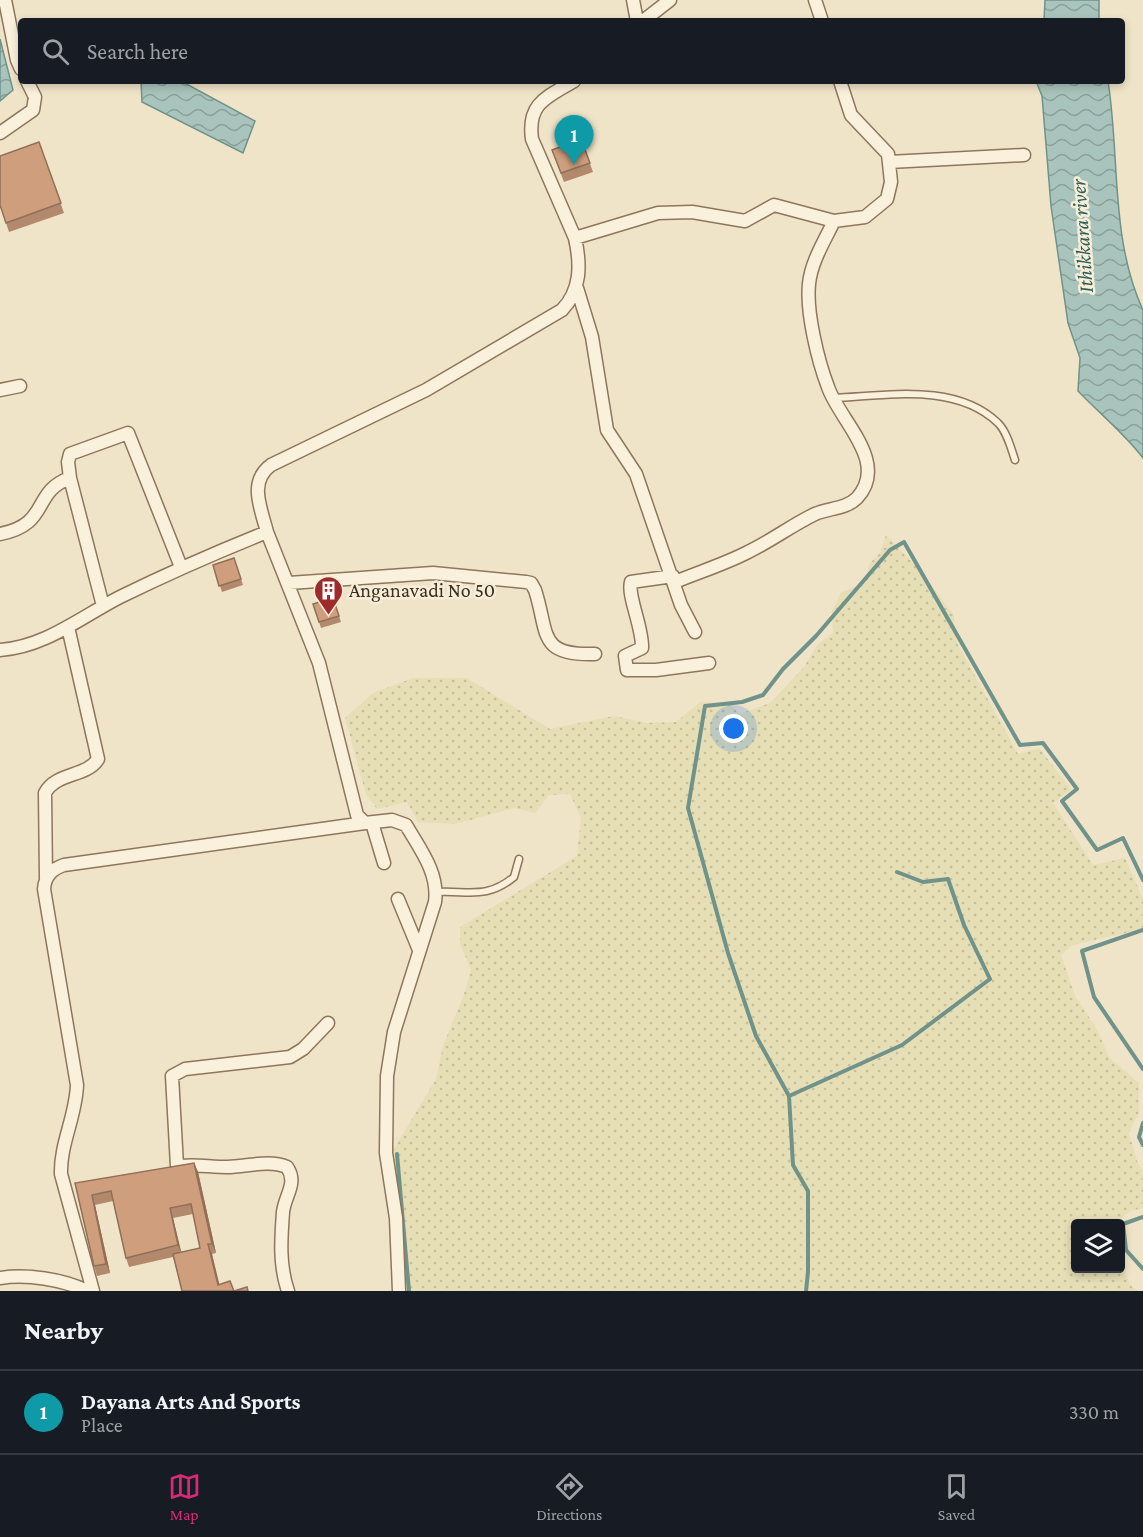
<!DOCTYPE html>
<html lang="en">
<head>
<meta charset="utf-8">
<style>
  :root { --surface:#171b24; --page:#20242c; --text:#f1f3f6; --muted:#9ea1a6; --line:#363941; --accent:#db2777 }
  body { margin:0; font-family:"Crimson Pro",serif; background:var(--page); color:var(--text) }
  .controls { position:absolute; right:18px; bottom:18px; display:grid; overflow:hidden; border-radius:6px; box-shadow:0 3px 9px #0003 }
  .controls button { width:54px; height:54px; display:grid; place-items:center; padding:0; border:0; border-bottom:2px solid var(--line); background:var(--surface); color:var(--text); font:30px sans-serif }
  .you { position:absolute; left:734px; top:729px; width:21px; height:21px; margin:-15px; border:4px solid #fff; border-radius:50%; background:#1a73e8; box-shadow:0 0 0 9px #1a73e833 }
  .badge { display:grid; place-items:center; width:39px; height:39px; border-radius:50%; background:var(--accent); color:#fff; font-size:20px; font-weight:700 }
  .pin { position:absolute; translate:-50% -50px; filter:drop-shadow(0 2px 3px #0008) }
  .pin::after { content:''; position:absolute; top:32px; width:21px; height:18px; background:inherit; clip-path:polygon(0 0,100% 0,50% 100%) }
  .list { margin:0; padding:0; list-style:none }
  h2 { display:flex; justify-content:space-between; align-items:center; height:78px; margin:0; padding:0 24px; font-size:26px }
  h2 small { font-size:20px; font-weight:400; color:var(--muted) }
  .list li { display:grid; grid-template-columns:39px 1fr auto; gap:18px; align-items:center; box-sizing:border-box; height:84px; padding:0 24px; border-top:2px solid var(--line) }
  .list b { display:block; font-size:22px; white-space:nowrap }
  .list p { margin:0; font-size:20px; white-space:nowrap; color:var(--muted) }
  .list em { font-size:20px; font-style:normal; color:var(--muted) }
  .icon { flex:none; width:33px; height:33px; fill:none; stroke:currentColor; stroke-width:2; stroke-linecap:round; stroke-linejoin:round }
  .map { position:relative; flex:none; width:1143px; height:1291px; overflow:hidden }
  .search { position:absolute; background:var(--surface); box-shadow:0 3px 9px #0003; left:18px; right:18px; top:18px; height:66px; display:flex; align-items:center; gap:15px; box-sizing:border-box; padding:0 21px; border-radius:6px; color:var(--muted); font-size:22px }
  .sheet { height:162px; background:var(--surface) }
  nav { display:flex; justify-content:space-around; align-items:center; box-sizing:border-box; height:84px; border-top:2px solid var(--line); background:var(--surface); font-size:16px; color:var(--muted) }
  nav a { display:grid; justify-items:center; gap:3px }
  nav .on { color:var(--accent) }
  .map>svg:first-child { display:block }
  .farmland { fill:url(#farmland-dots) }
  .water { fill:url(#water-waves); stroke:#6f938a; stroke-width:1.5 }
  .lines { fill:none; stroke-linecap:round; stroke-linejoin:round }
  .stream { stroke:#6f938a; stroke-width:4 }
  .service-casing { stroke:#8d765c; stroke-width:9 }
  .minor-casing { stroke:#8d765c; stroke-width:15 }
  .service { stroke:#faf1dc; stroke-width:6 }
  .minor { stroke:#faf1dc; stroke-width:12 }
  .wall { fill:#b2896c; fill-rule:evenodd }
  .shaded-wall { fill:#916f58 }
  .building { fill:#cf9f7d; stroke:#916f58; stroke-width:1.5 }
  .labels { text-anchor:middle; stroke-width:5; stroke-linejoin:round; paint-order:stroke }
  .poi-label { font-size:20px; fill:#3d2e20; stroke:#f7eed8; text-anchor:start }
  .water-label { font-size:21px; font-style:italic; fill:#2f5d5a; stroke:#f7eed8 }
</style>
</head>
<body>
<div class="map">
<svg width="1143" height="1291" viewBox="0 0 1143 1291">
  <defs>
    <pattern id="farmland-dots" width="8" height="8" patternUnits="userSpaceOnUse" patternTransform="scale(1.5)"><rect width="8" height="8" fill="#e6deb5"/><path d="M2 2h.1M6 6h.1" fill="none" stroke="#c6bf9b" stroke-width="1.8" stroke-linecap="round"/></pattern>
    <pattern id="water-waves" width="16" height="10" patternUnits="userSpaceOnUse" patternTransform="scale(1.5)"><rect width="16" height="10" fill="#a9c4bc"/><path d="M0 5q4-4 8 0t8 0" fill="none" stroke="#8ba098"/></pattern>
  </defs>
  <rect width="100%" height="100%" fill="#f0e4c8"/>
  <path class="farmland" d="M886,535L919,569L954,615L957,643L1018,754L1039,748L1071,789L1053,803L1093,865L1125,858L1143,899V929L1073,945L1061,955L1075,996L1097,1029L1109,1057L1139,1083V1112L1129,1133L1137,1161L1143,1171V1208L1130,1211L1115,1223L1076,1224V1268H1120L1121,1265L1132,1287L1141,1291H403L392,1152L436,1079L443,1046L463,997L471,970L460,944V927L577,856L581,818L570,794L549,795L535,813L514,808L455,824L418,822L407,802L377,809L366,794L345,718L373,693L413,678H467L550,729L614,716L647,723L676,722L700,702L730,703L739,714L770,703L804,667L817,645L833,633L832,610L841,593L864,582L870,563L880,553Z"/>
  <path class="water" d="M1045,0H1099V21H1044Z
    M0,39L13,90L0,101Z
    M141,81H181L255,121L243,153L142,102Z
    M1036,81H1108C1120,156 1110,239 1143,310V458C1124,433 1100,414 1078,391L1080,358L1068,323L1051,206L1042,96Z"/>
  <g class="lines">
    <path class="stream" d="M1143,930L1082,951L1094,997L1143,1069
      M789,1096L902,1045L990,979L964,925L948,879L923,882L897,872
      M1143,1123L1139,1137L1143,1145
      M397,1154L409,1291
      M1143,1217L1123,1224L1126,1250L1143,1269
      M806,1291L808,1272V1191L793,1165L789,1096L756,1036L728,953L688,808L705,706L742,702L763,695L783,669L816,636L890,550L904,542L1020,745L1043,743L1077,789L1062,801L1097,850L1123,838L1143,880"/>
    <defs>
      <path id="service" d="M833,398C886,396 955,382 998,423C1007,432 1011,448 1015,460
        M436,892C468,890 486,900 514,877L519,859"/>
      <path id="minor" d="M5,0L17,60L21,69
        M633,0L637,21
        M815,0L822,21
        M643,21L670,0
        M0,133L33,110L35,97L27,81
        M889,162L1024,155
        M575,238L658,213L692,212L745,221L774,205L834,221L865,217L887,199L891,182L888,154L851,115L840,81
        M577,288L592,337L607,430L636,474L681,605L695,632
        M0,390L20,386
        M70,478L103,606
        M267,532L319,663L357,815L365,823L392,820L406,825C420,849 439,873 435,902L394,1032L387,1076L386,1153L396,1218L399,1291
        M0,534C51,524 31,492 70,478L68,462L70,454L128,433L181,567
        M673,576L631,582C627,595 643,628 642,648L625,656L627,670H656L709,663
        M675,582C699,572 725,564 748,552C771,541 792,525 815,514C829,508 846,509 857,498C890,462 839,420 828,387C818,361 806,312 809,284C811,262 825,240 834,221
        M289,583L433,573L526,582L531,583L535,590C549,633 537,656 595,654
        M0,650C45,647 81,617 120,597C169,573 217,552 267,532C261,508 248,482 271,465L426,390L562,310C581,290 581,265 575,238L532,139C527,103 547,97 574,81
        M372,823L384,863
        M46,878L45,793C56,772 87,777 98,759L68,627
        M398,899L419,950
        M177,1166L172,1076L185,1069L290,1057L303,1049L328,1023
        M180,1166C196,1164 210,1167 227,1167C246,1167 269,1159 287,1167C298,1183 285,1195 283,1212C281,1239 279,1265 288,1291
        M0,1278C27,1274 62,1279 87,1291
        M93,1291L61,1174C60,1144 76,1116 77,1085L44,889C45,876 52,869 64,865L365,823"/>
    </defs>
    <use href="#service" class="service-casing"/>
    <use href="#minor" class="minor-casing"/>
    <use href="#service" class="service"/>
    <use href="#minor" class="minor"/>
  </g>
  <path class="wall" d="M581,139L593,172L564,182L552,150Z
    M39,142L64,213L9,232L0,205Z
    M234,558L243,585L222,592L213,565Z
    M333,598L341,622L321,628L313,604Z
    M194,1163L198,1172L216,1253L212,1254L219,1285L234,1291H182L173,1257L129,1267L126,1258L113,1201L95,1205L110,1273L97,1276L94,1266L75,1183ZM193,1214L200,1248L181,1252L173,1218Z"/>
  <path class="shaded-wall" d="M194,1163L198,1172L216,1253L212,1244Z
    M92,1195L95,1205L110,1273L106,1264Z
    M170,1208L173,1218L182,1255L178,1245Z
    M208,1244L212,1254L221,1291L218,1285Z"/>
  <path class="building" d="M581,139L590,163L561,173L552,150Z
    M39,142L61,203L6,223L0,205V156Z
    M234,558L241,579L219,586L213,565Z
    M333,598L339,616L319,622L313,604Z
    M194,1163L212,1244H208L218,1285L230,1281L234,1291H182L173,1254L200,1248L191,1204L170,1208L178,1245L126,1258L111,1191L92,1195L106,1264L94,1266L75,1183Z
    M247,1287L248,1291H234Z"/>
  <defs>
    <symbol id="building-pin" viewBox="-11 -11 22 30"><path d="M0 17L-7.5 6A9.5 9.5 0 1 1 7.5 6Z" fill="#9e2a2b" stroke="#f7eed8"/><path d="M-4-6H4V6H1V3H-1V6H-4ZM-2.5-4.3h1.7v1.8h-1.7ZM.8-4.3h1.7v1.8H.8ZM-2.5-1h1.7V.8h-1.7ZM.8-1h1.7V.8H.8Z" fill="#fff"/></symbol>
  </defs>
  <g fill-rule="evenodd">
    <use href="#building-pin" x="312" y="574" width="33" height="45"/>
  </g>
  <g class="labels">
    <g class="poi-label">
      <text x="349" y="597">Anganavadi No 50</text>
    </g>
    <g class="water-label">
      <text transform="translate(1082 236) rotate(-94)" y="7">Ithikkara river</text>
    </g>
  </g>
</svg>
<div class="controls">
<button><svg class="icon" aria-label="layers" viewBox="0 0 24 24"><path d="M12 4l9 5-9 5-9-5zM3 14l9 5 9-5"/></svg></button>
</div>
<div class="you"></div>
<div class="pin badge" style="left:574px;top:165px;background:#0f9aa8">1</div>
<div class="search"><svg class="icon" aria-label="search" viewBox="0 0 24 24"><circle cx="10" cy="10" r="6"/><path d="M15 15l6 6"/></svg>Search here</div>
</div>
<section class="sheet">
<h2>Nearby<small></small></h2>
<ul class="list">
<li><span class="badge" style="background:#0f9aa8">1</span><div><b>Dayana Arts And Sports</b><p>Place</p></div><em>330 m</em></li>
</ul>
</section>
<nav>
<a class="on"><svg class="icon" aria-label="map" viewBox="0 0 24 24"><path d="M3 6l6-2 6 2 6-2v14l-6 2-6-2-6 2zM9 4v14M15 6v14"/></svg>Map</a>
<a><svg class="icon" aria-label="directions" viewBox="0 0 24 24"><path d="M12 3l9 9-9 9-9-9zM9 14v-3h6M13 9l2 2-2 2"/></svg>Directions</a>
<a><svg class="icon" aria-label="saved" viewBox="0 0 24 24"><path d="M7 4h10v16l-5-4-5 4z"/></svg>Saved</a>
</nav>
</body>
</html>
